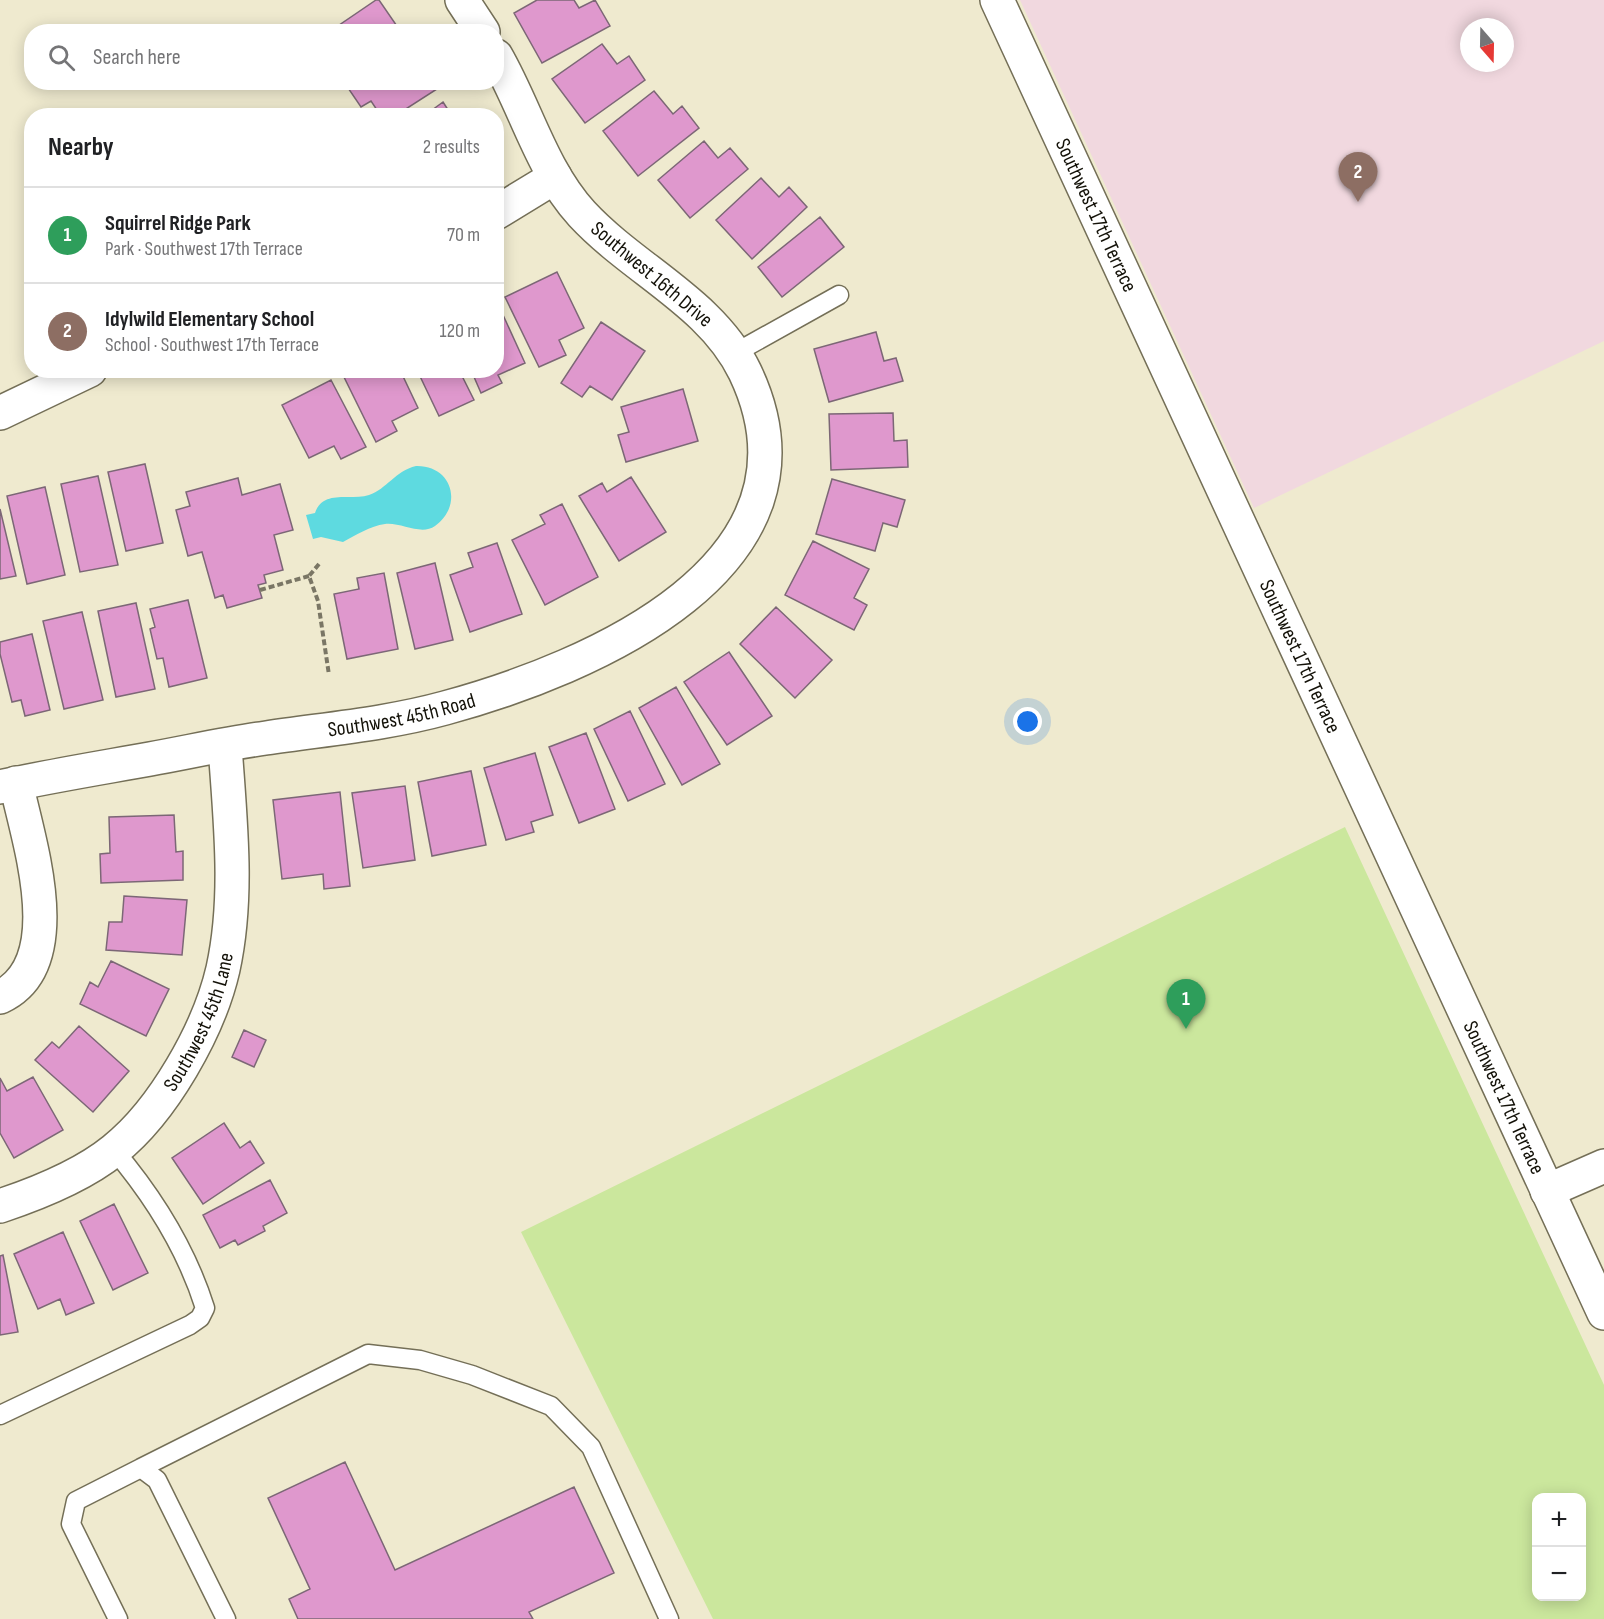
<!DOCTYPE html>
<html lang="en">
<head>
<meta charset="utf-8">
<style>
  :root { --surface:#fff; --page:#f6f6f6; --text:#202124; --muted:#757577; --line:#e0e0e0; --accent:#0f766e }
  body { margin:0; font-family:"Sofia Sans Condensed",sans-serif; background:var(--page); color:var(--text) }
  .controls { position:absolute; right:18px; bottom:18px; display:grid; overflow:hidden; border-radius:12px; box-shadow:0 3px 15px #0003 }
  .controls button { width:54px; height:54px; display:grid; place-items:center; padding:0; border:0; border-bottom:2px solid var(--line); background:var(--surface); color:var(--text); font:30px sans-serif }
  .compass { position:absolute; left:1460px; top:18px; width:54px; height:54px; border-radius:50%; background:var(--surface); box-shadow:0 3px 15px #0003; rotate:160deg }
  .you { position:absolute; left:1028px; top:722px; width:21px; height:21px; margin:-15px; border:4px solid #fff; border-radius:50%; background:#1a73e8; box-shadow:0 0 0 9px #1a73e833 }
  .badge { display:grid; place-items:center; width:39px; height:39px; border-radius:50%; background:var(--accent); color:#fff; font-size:20px; font-weight:700 }
  .pin { position:absolute; translate:-50% -50px; filter:drop-shadow(0 2px 3px #0008) }
  .pin::after { content:''; position:absolute; top:32px; width:21px; height:18px; background:inherit; clip-path:polygon(0 0,100% 0,50% 100%) }
  .list { margin:0; padding:0; list-style:none }
  h2 { display:flex; justify-content:space-between; align-items:center; height:78px; margin:0; padding:0 24px; font-size:26px }
  h2 small { font-size:20px; font-weight:400; color:var(--muted) }
  .list li { display:grid; grid-template-columns:39px 1fr auto; gap:18px; align-items:center; box-sizing:border-box; height:96px; padding:0 24px; border-top:2px solid var(--line) }
  .list b { display:block; font-size:22px; white-space:nowrap }
  .list p { margin:0; font-size:20px; white-space:nowrap; color:var(--muted) }
  .list em { font-size:20px; font-style:normal; color:var(--muted) }
  .icon { flex:none; width:33px; height:33px; fill:none; stroke:currentColor; stroke-width:2; stroke-linecap:round; stroke-linejoin:round }
  .map { position:relative; flex:none; width:1604px; height:1619px; overflow:hidden }
  .search { position:absolute; background:var(--surface); box-shadow:0 3px 15px #0003; left:24px; top:24px; width:480px; height:66px; display:flex; align-items:center; gap:15px; box-sizing:border-box; padding:0 21px; border-radius:24px; color:var(--muted); font-size:22px }
  .panel { position:absolute; background:var(--surface); box-shadow:0 3px 15px #0003; left:24px; top:108px; width:480px; height:270px; border-radius:24px }
  .map>svg:first-child { display:block }
  .education { fill:#f1d8df; fill-rule:evenodd }
  .green { fill:#cbe79d; fill-rule:evenodd }
  .water { fill:#5edae0 }
  .building { fill:#df98cd; stroke:#7c6776; stroke-width:1.5 }
  .lines { fill:none; stroke-linecap:round; stroke-linejoin:round }
  .service-casing { stroke:#746f57; stroke-width:21 }
  .minor-casing { stroke:#746f57; stroke-width:36 }
  .path { stroke:#7a7665; stroke-width:4; stroke-dasharray:6 3; stroke-linecap:butt }
  .service { stroke:#fff; stroke-width:18 }
  .minor { stroke:#fff; stroke-width:33 }
  .labels { text-anchor:middle; stroke-width:4.5; stroke-linejoin:round; paint-order:stroke }
  .street-label { font-size:21px; fill:#131108; stroke:#fff }
</style>
</head>
<body>
<div class="map">
<svg width="1604" height="1619" viewBox="0 0 1604 1619">
  <rect width="100%" height="100%" fill="#efeacf"/>
  <path class="education" d="M1020,0H1604V341L1254,508ZM1469,27H1505V63H1469Z"/>
  <path class="green" d="M1345,827L1604,1385V1619H713L521,1232ZM1536,1498H1582V1596H1536Z"/>
  <path class="water" d="M416,466C452,465 464,505 435,526C421,536 401,522 385,524C370,526 356,535 343,542L321,537L313,539L306,515L315,513C323,489 350,501 369,495C387,489 395,471 416,466Z"/>
  <path class="building" d="M376,0H379L401,32H329Z
    M537,0H574L579,8L595,0L610,26L542,63L514,13Z
    M602,44L617,64L629,56L645,80L585,123L552,79Z
    M350,82H433L437,89L395,116H381L371,101L361,107L346,85Z
    M654,91L673,114L682,106L699,128L638,176L603,131Z
    M443,102L452,116H424Z
    M704,141L718,158L730,148L748,169L690,218L658,180Z
    M761,178L779,197L789,187L807,207L752,259L716,220Z
    M820,217L844,247L782,297L758,267Z
    M557,272L584,328L559,340L566,355L539,367L505,297Z
    M498,304L525,363L498,375L502,383L481,393L471,370H496Z
    M601,322L645,351L612,400L590,386L582,397L561,383Z
    M876,332L884,361L896,358L903,381L829,402L814,349Z
    M352,370H400L418,408L392,421L397,431L376,442L343,375Z
    M417,370H459L474,400L439,416Z
    M331,380L366,447L341,459L334,446L309,458L282,405Z
    M683,389L698,441L626,462L618,435L629,432L621,407Z
    M893,413L894,441L907,440L908,467L831,470L829,414Z
    M145,464L163,543L126,551L108,472Z
    M98,476L118,565L80,572L61,484Z
    M631,477L666,532L619,561L579,496L602,483L607,492Z
    M238,478L242,495L280,484L293,530L274,535L283,570L264,575L266,583L258,585L262,598L227,608L223,595L215,598L202,552L188,556L176,510L190,506L186,492Z
    M832,479L905,500L897,527L883,523L875,551L816,534Z
    M45,487L65,575L27,584L7,496Z
    M562,504L598,577L545,605L512,540L545,524L540,515Z
    M0,509L16,576L0,579Z
    M813,541L869,569L854,598L867,605L854,630L785,595Z
    M497,543L522,614L470,632L450,575L473,567L468,553Z
    M435,563L453,640L415,649L397,573Z
    M384,573L398,649L347,659L334,594L359,589L357,578Z
    M188,600L207,678L169,687L163,658L157,659L150,629L155,627L150,609Z
    M136,603L155,689L116,697L98,611Z
    M776,607L832,660L795,698L740,644Z
    M82,612L103,700L64,709L43,621Z
    M32,634L50,710L25,716L21,700L12,702L0,654V642Z
    M729,652L772,716L727,745L684,682Z
    M676,687L720,764L682,785L639,708Z
    M630,711L665,784L628,801L594,729Z
    M586,733L615,809L579,823L549,747Z
    M535,753L553,815L531,822L534,832L506,840L484,768Z
    M471,771L486,845L432,856L418,782Z
    M405,786L415,860L363,868L352,793Z
    M340,792L350,886L324,889L323,874L282,879L273,800Z
    M174,815L176,852L183,851V880L101,883L100,854L110,853L109,817Z
    M124,896L187,900L182,955L106,950L109,922H122Z
    M111,961L169,989L146,1036L80,1004L90,982L98,987Z
    M79,1026L129,1071L93,1112L35,1060L52,1042L59,1048Z
    M244,1030L266,1040L254,1067L232,1057Z
    M33,1077L63,1130L14,1158L0,1133V1078L7,1091Z
    M224,1123L240,1148L250,1141L264,1163L203,1204L172,1158Z
    M270,1180L287,1213L263,1226L265,1231L238,1245L235,1240L220,1248L203,1215Z
    M114,1204L148,1273L113,1290L80,1221Z
    M63,1232L94,1303L66,1315L60,1299L38,1309L14,1254Z
    M3,1255L18,1332L0,1335V1256Z
    M345,1462L395,1570L574,1487L614,1573L529,1612L533,1619H298L289,1599L310,1589L268,1498Z"/>
  <g class="lines">
    <defs>
      <path id="service" d="M735,353L839,295
        M0,1415L190,1325L200,1318L205,1308C187,1251 153,1196 114,1150
        M141,1468L368,1354L420,1360L472,1375L551,1406L591,1447L669,1619
        M118,1619L71,1524L76,1501L141,1468L157,1480L226,1619"/>
      <g id="minor">
        <path d="M462,0L483,32"/>
        <path id="s1" d="M997,0L1604,1313"/>
        <path d="M496,213L555,177"/>
        <path d="M0,413L90,370"/>
        <path id="s2" d="M0,787C50,776 100,768 150,759C189,752 228,743 266,738C326,729 387,724 445,708C589,669 837,565 745,372C712,303 634,270 582,214C541,169 526,108 496,56"/>
        <path d="M0,997C71,964 28,840 16,783"/>
        <path d="M1547,1191L1604,1166"/>
        <path id="s3" d="M0,1206C39,1193 82,1176 114,1150C163,1111 209,1030 223,969C239,896 230,819 225,746"/>
      </g>
    </defs>
    <use href="#service" class="service-casing"/>
    <use href="#minor" class="minor-casing"/>
    <path class="path" d="M319,564L309,576L318,601L329,675
      M260,590L309,576"/>
    <use href="#service" class="service"/>
    <use href="#minor" class="minor"/>
  </g>
  <g class="labels">
    <g class="street-label">
      <text dy="7" stroke="none"><textPath href="#s1" startOffset="237">Southwest 17th Terrace</textPath></text>
      <text transform="translate(652 274) rotate(40)" y="7">Southwest 16th Drive</text>
      <text dy="7" stroke="none"><textPath href="#s1" startOffset="723">Southwest 17th Terrace</textPath></text>
      <text dy="7" stroke="none"><textPath href="#s2" startOffset="408">Southwest 45th Road</textPath></text>
      <text dy="7" stroke="none"><textPath href="#s3" startOffset="284">Southwest 45th Lane</textPath></text>
      <text dy="7" stroke="none"><textPath href="#s1" startOffset="1209">Southwest 17th Terrace</textPath></text>
    </g>
  </g>
</svg>
<div class="controls">
<button>+</button>
<button>−</button>
</div>
<svg class="compass" viewBox="-18 -18 36 36"><path d="M0-13l5 13h-10z" fill="#e53935"/><path d="M0 13l5-13h-10z" fill="#757577"/></svg>
<div class="you"></div>
<div class="pin badge" style="left:1186px;top:1029px;background:#2e9e5b">1</div>
<div class="pin badge" style="left:1358px;top:202px;background:#8d6e63">2</div>
<div class="search"><svg class="icon" aria-label="search" viewBox="0 0 24 24"><circle cx="10" cy="10" r="6"/><path d="M15 15l6 6"/></svg>Search here</div>
<section class="panel">
<h2>Nearby<small>2 results</small></h2>
<ul class="list">
<li><span class="badge" style="background:#2e9e5b">1</span><div><b>Squirrel Ridge Park</b><p>Park · Southwest 17th Terrace</p></div><em>70 m</em></li>
<li><span class="badge" style="background:#8d6e63">2</span><div><b>Idylwild Elementary School</b><p>School · Southwest 17th Terrace</p></div><em>120 m</em></li>
</ul>
</section>
</div>
</body>
</html>
